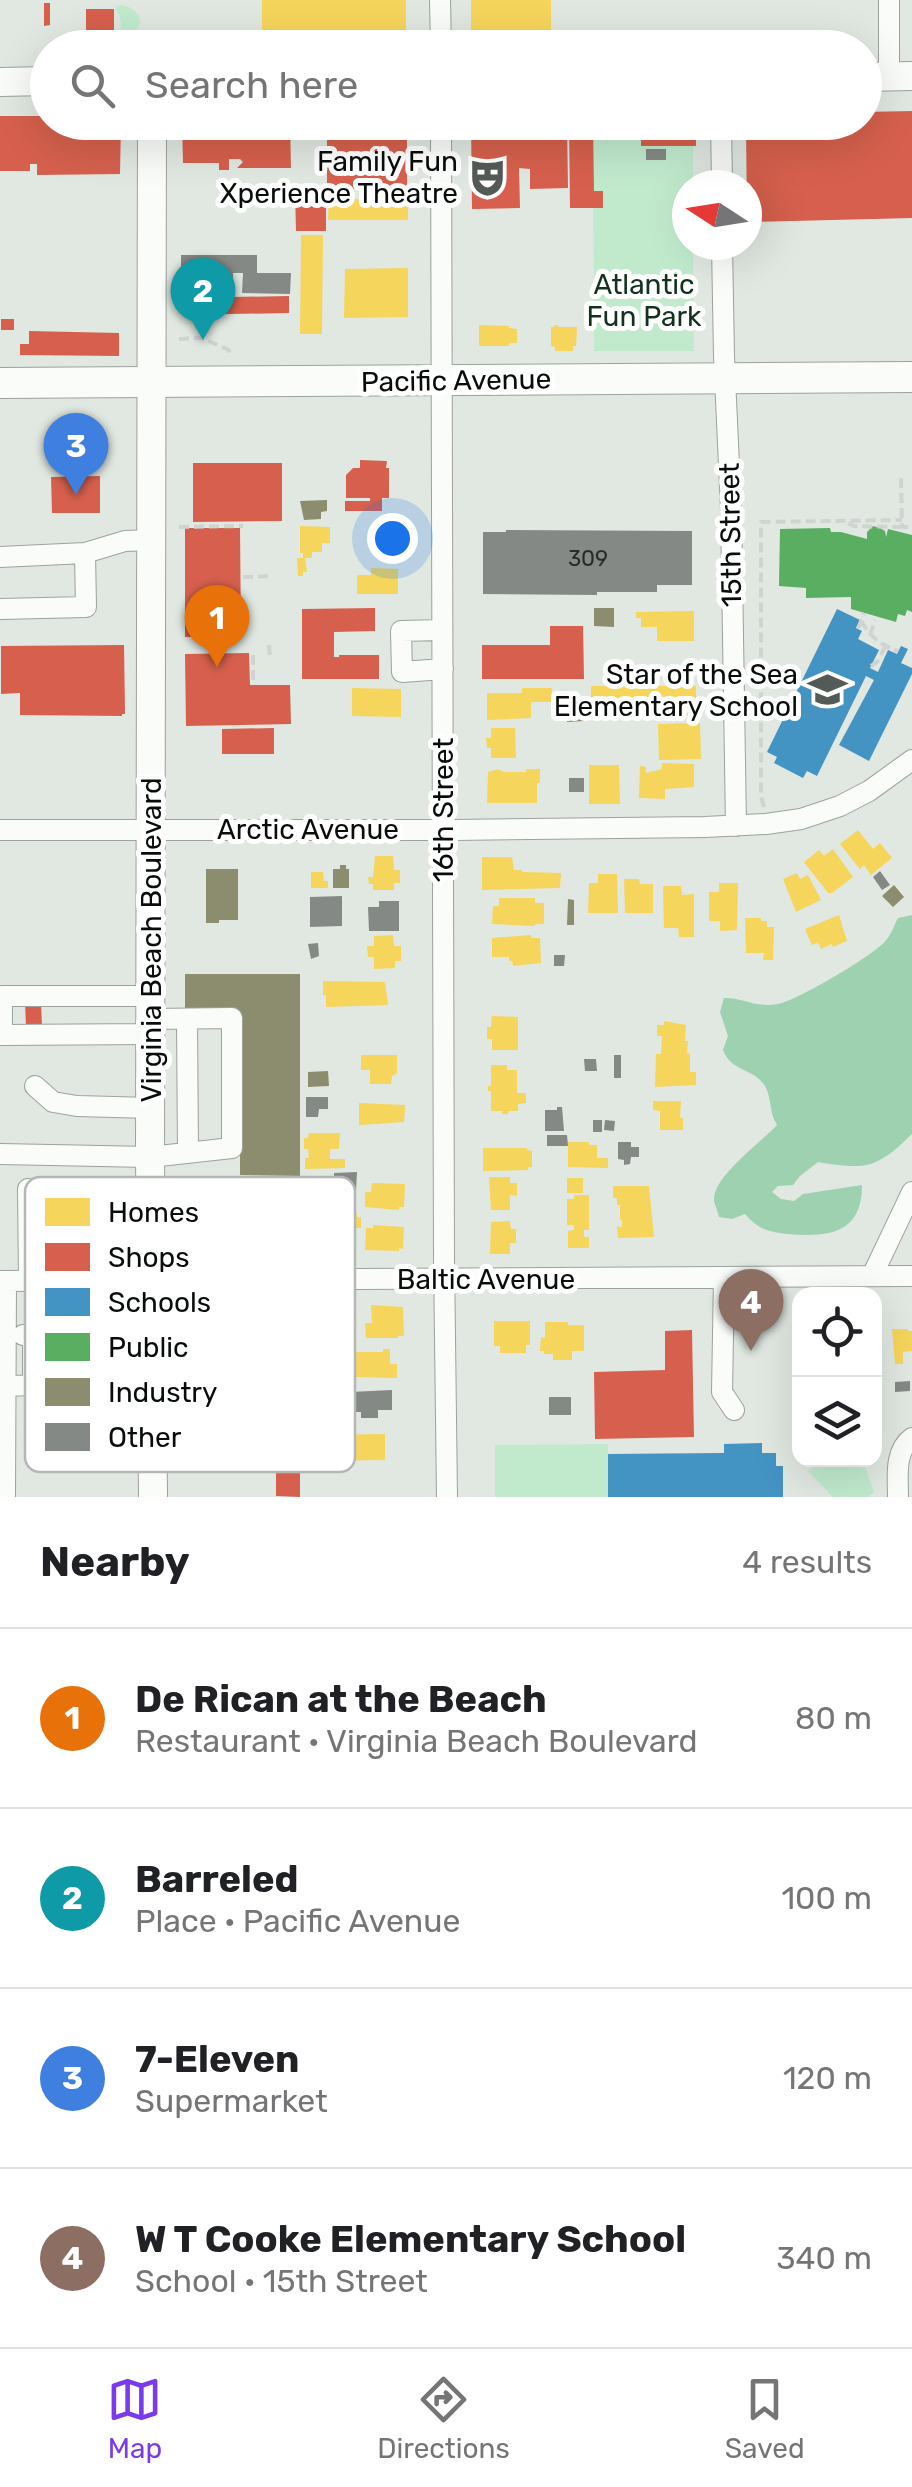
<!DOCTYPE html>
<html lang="en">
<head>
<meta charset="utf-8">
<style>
  :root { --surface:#fff; --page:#f2f2f2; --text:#202124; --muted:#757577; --line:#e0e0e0; --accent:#7c3aed }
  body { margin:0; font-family:Rubik,sans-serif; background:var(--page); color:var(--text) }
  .controls { position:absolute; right:30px; bottom:30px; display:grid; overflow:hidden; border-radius:20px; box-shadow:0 10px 40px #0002 }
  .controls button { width:90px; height:90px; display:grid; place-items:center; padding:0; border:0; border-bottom:2px solid var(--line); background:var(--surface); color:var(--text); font:50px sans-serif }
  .compass { position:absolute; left:672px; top:170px; width:90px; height:90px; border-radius:50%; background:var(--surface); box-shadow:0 10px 40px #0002; rotate:282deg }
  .you { position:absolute; left:392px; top:538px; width:35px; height:35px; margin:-25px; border:8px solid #fff; border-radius:50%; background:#1a73e8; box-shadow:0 0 0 15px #1a73e833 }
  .badge { display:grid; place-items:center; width:65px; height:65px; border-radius:50%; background:var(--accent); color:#fff; font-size:32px; font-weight:700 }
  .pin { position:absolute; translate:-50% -82px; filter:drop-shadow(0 2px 5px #0008) }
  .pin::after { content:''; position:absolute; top:52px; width:35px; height:30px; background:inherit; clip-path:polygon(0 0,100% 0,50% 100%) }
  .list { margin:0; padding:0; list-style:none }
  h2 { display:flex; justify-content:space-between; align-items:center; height:130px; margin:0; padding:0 40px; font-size:42px }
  h2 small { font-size:32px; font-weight:400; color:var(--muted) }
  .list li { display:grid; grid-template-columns:65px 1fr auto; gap:30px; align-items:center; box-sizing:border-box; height:180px; padding:0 40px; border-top:2px solid var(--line) }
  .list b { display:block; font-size:38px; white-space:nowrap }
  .list p { margin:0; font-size:32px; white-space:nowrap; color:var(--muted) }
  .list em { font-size:32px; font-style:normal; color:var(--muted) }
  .icon { flex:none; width:55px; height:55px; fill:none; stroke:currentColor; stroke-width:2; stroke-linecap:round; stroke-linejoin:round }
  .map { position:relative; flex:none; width:912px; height:1497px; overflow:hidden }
  .search { position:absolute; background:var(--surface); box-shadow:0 10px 40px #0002; left:30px; right:30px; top:30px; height:110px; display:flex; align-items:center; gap:25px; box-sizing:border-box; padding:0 35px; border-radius:55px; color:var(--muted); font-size:38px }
  .sheet { height:850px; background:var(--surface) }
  nav { display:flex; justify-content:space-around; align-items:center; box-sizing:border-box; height:140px; border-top:2px solid var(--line); background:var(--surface); font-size:28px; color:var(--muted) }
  nav a { display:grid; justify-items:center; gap:5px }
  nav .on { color:var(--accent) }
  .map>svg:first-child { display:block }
  .green { fill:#c1eacd }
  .water { fill:#9ed1af }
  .homes { fill:#f6d55c }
  .shops { fill:#d6604d }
  .schools { fill:#4393c3 }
  .public { fill:#5aae61 }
  .industry { fill:#8c8c6e }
  .building { fill:#848985 }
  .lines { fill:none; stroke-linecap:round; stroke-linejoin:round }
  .minor-tunnel { stroke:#c0c7c1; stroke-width:20; stroke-dasharray:20 10; stroke-linecap:butt }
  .minor-casing { stroke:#9ca29d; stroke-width:22 }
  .major-casing { stroke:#9ca29d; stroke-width:30 }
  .highway-casing { stroke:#9ca29d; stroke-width:32 }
  .path { stroke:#d0d3d1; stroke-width:4; stroke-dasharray:10 5; stroke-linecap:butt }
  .minor { stroke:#fafcfa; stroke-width:20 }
  .major { stroke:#fafcfa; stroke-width:28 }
  .highway { stroke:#fafcfa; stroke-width:30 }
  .labels { text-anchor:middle; stroke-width:10; stroke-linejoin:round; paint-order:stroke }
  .number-label { font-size:22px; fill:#272c29 }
  .poi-label { font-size:28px; fill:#080d0a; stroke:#fff; text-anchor:end }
  .park-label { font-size:28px; fill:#12311e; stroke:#fff }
  .street-label { font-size:28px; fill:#080d0a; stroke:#fff }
  .key { fill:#fff; stroke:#b5b6b6; stroke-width:2.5 }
  .key-label { font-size:28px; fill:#080d0a }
</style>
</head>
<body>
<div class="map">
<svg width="912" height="1497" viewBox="0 0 912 1497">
  <rect width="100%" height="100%" fill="#e0e8e1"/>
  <path class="green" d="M120,5C133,6 148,18 135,31C131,35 125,37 121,39L119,47H76L86,37C112,48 131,32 115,7Z
    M593,123H693V185H687V245H693L694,351H594Z
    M608,1444V1497H495V1445Z
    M819,1460H863L874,1492L868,1497H833L808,1471Z"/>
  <path class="water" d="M912,915V1134C876,1169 867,1170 818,1162L800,1176L793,1185L778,1186L772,1192L781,1199L794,1201L803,1194L862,1185C862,1235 827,1237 787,1234C768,1232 758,1229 745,1214L732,1219L719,1217C718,1211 715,1206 714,1201C712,1177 762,1142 777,1125C769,1113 772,1098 765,1086C754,1068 731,1072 723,1050L728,1036L720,1012L724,998C742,997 754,1008 778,1004C796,1001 877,954 887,939C892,933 894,925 898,918Z"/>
  <path class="homes" d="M262,0H406V35H394V48L266,47V37H262Z
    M471,0H551V48H471Z
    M329,199H408V220H328Z
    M301,235H323L322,334H300Z
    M408,268V317L344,318L345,269Z
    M479,325L509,326V328L517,329V343H509V346H479Z
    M554,325H559L558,327H577L576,346H573V351H555V347L551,346V327H554Z
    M300,526L330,527V543H322V552H312V558H305L307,572H303V576H298L297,558H303V553H300Z
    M371,568L398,569V594H357V575H371Z
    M694,611V641H657V627H641V618H636V612Z
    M591,686H696V715L591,717Z
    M352,688L401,689V717L352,716Z
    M522,688H552L551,702H531V718L487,720V693H522Z
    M700,723L701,759L659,760L658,724Z
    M491,728H515L516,758H491V748H487L486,738H491Z
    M662,763L694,764V787L665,789V799L639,798L640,766L646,767V773L662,769Z
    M589,765H619L620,804H589Z
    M498,769L504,772H526V769H540V783H537V803H487L488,772Z
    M858,830L873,849L880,843L892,858L871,875L864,865L860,869L840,844Z
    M833,849L853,877L832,893H828L804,862L819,850L824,856Z
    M375,856H393L394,870H400V883H394V890H373V884H369L368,877H373Z
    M482,857H512L514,870H522V872L561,873L560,888L482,890Z
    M311,872H323L324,881H328V888H311Z
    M797,873L800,879L808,875L821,900L796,912L783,879Z
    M598,874H617L618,913H588L589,883H598Z
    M624,879H639L640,884H653V913H625Z
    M719,883H738L737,930L720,931V921H709V892H719Z
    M663,886H681L682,895L694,894V937H679L678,928H664Z
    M499,898H535V903H544V924H535V926L492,924L493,906H499Z
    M839,915L847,941L833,947L832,944L821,949L818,942L812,945L805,929Z
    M745,918H761V921H767V927H774L773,960H763L764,953H746Z
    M393,935L394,946H401V961H395V968L374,969V957H368L367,946H374V936Z
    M531,935V938H540L541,963L513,966L512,961H509V957H492V938Z
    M323,981L385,982L388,1005L326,1007V995H323Z
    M492,1016L518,1017V1050H492V1039H487V1027H491Z
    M664,1021L686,1025L685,1041H688L687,1053L690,1054V1072H696V1085L655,1087L656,1054H661L662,1036H657V1025H664Z
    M361,1055H397V1073L392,1076L391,1084H370V1070H361Z
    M491,1065H507V1070H517V1093H526V1103L518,1104V1111H509L508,1114H502V1111H491V1091H488V1086H491Z
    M653,1101H681L680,1118H683V1130H660V1111L653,1110Z
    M359,1103L405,1105L404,1122L359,1125Z
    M309,1133H340L339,1149H330V1159H345V1168L305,1169V1158H309L308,1149H304V1138H308Z
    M568,1142H589V1145H597V1158H608V1168L568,1167Z
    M483,1148H527V1150L532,1151V1167H528V1170L483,1171Z
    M489,1177H510V1183H517V1196L510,1195V1210H491Z
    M567,1178H583V1193H567Z
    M372,1183L405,1184L404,1207H399V1210L365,1207V1192H371Z
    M613,1186H649L654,1237L618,1238L617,1226L622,1227V1220H620V1205H617V1198H613Z
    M574,1195H589V1230H584V1237H589V1248H568V1231L574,1230V1225H567V1199H574Z
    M305,1201H331L330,1213H357V1217H361V1228H356V1240H305Z
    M510,1221L511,1229H516V1243H510V1254H490L491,1222Z
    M373,1225L404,1227L403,1249L399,1248V1251L365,1250L366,1228H373Z
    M371,1305L403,1307L404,1336H398V1338H366L365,1323H372Z
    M494,1321H530V1345H526V1353H500V1346H494Z
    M545,1322H568V1325H584V1351H572V1360H553V1354H544V1351H540L541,1337L545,1338Z
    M892,1329H908V1331H912V1351L903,1352V1364H895Z
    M383,1349H390V1364H397V1378L355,1377L356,1352H383Z
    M385,1434V1460L312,1461V1435Z"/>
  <path class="shops" d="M44,3H50V25L44,26Z
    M86,9H114V36H86Z
    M912,111V218L747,222L746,125L748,122H864V112Z
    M0,116H48V122H121L120,174L37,175V164H30V171H0Z
    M182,122H290L291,168H237L243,162L240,159H229V170H219V163H183Z
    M327,122H407V189H327Z
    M471,122H567L568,188L530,189V169L519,168L520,208L472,209Z
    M569,122H593L594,191H603V208H570Z
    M650,122H696V146H641V130H650Z
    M295,192H326V231H296Z
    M289,296V313L183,315V298Z
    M1,319H14V330H1Z
    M29,331L119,333V356L20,355V344H29Z
    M360,460L387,461L386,468H389V498H382V511H345V501H370V498H346V475L353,468H360Z
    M193,463H282V521L193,522Z
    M100,476V513H52L51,477Z
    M185,528H240L241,637H185Z
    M375,608V631L334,632V657H339V655H379V679H302V609Z
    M550,626H583L584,679H482V645H550Z
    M124,645L125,714H122V716L20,715V693L1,694V646Z
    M249,653L250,685H290L291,724L186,726L185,654Z
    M274,728V754H222V729Z
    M41,1002L42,1026H26L25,1003Z
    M692,1330L694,1437L595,1439L594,1372L665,1370V1331Z
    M276,1465H300V1497L276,1496Z"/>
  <path class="schools" d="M837,609L860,620L856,628L862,631L858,639L879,650L870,668L878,672L888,650L897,654L901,646L908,649L901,663L912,668V674L869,761L839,745L874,680L866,676L817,776L807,771L803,778L774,763L777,757L767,752Z
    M762,1443V1453H776V1466H783V1497H608V1454L724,1453V1444Z"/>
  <path class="public" d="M873,526L880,528L885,531L886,537L888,529L912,535V612L907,610L905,616L898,614L896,622L851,609V597L806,598V588L779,586L780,529L830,528L831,532H841L867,539V532Z"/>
  <path class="industry" d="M327,500V511L321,512V519L304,520L300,501Z
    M594,608H614V627L594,626Z
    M567,700H584V721L567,722Z
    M340,865H346V869H349V888H333V869H340Z
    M206,869H238V920H219V923H206Z
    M894,885L904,897L893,907L882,896Z
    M568,899L574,900V925H567Z
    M185,974H300V1176L240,1175V1016L185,1010Z
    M328,1071L329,1086L308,1087V1072Z"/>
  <path class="building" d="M646,149H666V160H646Z
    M181,255H257V273H291L290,294L242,293L243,273H233V287H181Z
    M506,530L692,531V585H657V592H597V595L483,594V532H506Z
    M569,778H584V792H569Z
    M880,871L890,885L882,890L873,877Z
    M342,896V926L310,927V897Z
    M379,901H399V931H369L368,907H379Z
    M318,943L319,956L311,959L308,944Z
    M554,955H565L564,966H554Z
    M614,1055H621V1078H614Z
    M584,1059H596L597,1071H585Z
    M306,1097H328V1109H319L318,1117H306Z
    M557,1107H562L564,1131H545V1110H557Z
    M593,1120H602V1132H593Z
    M605,1120L615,1121L614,1131L604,1130Z
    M547,1135H567L568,1146H547Z
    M618,1142H631V1147H639V1157H631L630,1164L624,1165V1160L618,1159Z
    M357,1172L356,1191L334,1192V1173Z
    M910,1381V1391L895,1392V1382Z
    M392,1390V1410H378V1418H361V1412H337V1419H318V1410H310L309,1394Z
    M549,1397H571V1415H549Z"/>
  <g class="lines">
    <path class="minor-tunnel" d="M51,1349L70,1348
      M51,1373L70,1372
      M38,1401H70"/>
    <defs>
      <path id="minor" d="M440,0L441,48
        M889,0V76
        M441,122L444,1258L447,1497
        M721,122L722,185
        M722,245L724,356L731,509L736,826
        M0,557L85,553L125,541L152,540
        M0,609L86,607L85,553
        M442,630L401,631L402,672L443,669
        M0,830H454L705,827L766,824L801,819L840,806L869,791L912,760
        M151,996H2V1035L151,1034
        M187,1019L188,1153
        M35,1086L53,1102L77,1106L151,1108
        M0,1154L150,1157L232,1148V1018L151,1019
        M28,1189L29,1281
        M872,1276L912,1192
        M724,1277L722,1392L734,1410
        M0,1281L912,1276
        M33,1335L79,1333L153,1338
        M70,1383L81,1382L79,1333
        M211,1385L212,1461
        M5,1386L33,1385V1335H23
        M70,1401C89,1400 96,1395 108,1381V1336
        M152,1423L212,1422
        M72,1437H152
        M5,1497L6,1281
        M898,1497C898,1477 894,1451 912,1438"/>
      <path id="major" d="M864,77L912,76
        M0,82L48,81
        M152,122L150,1157L153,1497"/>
      <path id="highway" d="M0,383L912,377"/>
    </defs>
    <use href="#minor" class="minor-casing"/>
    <use href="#major" class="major-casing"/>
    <use href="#highway" class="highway-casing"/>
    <path class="path" d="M179,339L202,338L229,350V357
      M901,478L902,527H912
      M848,523L854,526L902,527
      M179,527L243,526
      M243,577L270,576
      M861,621C871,637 880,645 898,651
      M858,629L864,613
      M870,635L875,620
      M269,645L270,659
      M253,655V685
      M871,666L877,662L885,647
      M764,807L761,796V522L902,520"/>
    <use href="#minor" class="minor"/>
    <use href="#major" class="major"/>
    <use href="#highway" class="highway"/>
  </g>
  <defs>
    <symbol id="theatre-bare" viewBox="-9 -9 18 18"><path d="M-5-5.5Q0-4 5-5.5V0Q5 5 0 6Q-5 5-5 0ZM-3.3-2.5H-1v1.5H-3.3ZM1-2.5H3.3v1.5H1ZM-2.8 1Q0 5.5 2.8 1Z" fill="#545a55" stroke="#fff" stroke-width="2.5" paint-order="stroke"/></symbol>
    <symbol id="school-bare" viewBox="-9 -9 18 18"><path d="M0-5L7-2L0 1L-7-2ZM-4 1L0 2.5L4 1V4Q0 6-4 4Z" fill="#545a55" stroke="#fff" stroke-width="2.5" paint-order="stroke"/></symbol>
  </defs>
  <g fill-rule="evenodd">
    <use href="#theatre-bare" x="460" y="150" width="55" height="55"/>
    <use href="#school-bare" x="800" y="662" width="55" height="55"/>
  </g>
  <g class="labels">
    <g class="number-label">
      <text x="588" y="566">309</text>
    </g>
    <g class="poi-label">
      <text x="458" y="171">Family Fun<tspan x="458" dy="32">Xperience Theatre</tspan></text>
      <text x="798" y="684">Star of the Sea<tspan x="798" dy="32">Elementary School</tspan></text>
    </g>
    <g class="park-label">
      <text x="644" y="294">Atlantic<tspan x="644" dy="32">Fun Park</tspan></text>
    </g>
    <g class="street-label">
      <text transform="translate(456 380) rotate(-1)" y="10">Pacific Avenue</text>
      <text transform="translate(730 535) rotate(-91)" y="10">15th Street</text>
      <text transform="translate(443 810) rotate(-90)" y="10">16th Street</text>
      <text x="308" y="839">Arctic Avenue</text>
      <text transform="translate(151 940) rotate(-90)" y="10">Virginia Beach Boulevard</text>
      <text x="486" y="1289">Baltic Avenue</text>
    </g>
  </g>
  <rect x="25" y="1177" width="330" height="295" rx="15" class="key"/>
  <rect x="45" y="1198" width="45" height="28" fill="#f6d55c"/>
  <rect x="45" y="1243" width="45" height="28" fill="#d6604d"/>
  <rect x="45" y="1288" width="45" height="28" fill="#4393c3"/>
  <rect x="45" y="1333" width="45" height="28" fill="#5aae61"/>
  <rect x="45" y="1378" width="45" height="28" fill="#8c8c6e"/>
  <rect x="45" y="1423" width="45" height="28" fill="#848985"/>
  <g class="key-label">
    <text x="108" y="1222">Homes</text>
    <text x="108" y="1267">Shops</text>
    <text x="108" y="1312">Schools</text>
    <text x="108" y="1357">Public</text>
    <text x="108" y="1402">Industry</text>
    <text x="108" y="1447">Other</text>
  </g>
</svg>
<div class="controls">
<button><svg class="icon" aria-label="locate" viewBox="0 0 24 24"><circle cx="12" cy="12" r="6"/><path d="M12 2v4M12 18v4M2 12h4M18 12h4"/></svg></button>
<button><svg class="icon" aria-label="layers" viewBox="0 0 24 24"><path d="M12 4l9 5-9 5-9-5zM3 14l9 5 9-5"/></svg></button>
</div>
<svg class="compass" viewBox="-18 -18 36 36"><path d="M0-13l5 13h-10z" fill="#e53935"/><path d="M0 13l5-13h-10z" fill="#757577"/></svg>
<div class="you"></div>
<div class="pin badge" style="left:217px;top:667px;background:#e8710a">1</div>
<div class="pin badge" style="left:203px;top:340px;background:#0f9aa8">2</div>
<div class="pin badge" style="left:76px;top:495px;background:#3f7fe0">3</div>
<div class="pin badge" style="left:751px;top:1351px;background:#8d6e63">4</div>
<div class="search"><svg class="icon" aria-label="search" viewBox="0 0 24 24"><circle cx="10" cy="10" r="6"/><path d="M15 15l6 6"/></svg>Search here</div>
</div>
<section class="sheet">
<h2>Nearby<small>4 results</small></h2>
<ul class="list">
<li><span class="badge" style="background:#e8710a">1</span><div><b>De Rican at the Beach</b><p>Restaurant · Virginia Beach Boulevard</p></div><em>80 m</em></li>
<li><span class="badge" style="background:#0f9aa8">2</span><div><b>Barreled</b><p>Place · Pacific Avenue</p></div><em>100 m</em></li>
<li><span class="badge" style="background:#3f7fe0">3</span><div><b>7-Eleven</b><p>Supermarket</p></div><em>120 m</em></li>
<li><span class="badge" style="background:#8d6e63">4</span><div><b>W T Cooke Elementary School</b><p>School · 15th Street</p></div><em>340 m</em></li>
</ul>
</section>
<nav>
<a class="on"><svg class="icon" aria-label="map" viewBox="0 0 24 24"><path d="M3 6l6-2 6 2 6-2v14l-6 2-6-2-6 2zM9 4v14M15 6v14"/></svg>Map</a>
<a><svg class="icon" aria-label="directions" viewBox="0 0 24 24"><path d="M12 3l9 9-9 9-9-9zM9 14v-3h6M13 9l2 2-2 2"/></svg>Directions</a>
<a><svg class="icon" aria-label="saved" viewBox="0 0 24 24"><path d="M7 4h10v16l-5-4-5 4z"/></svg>Saved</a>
</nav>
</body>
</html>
